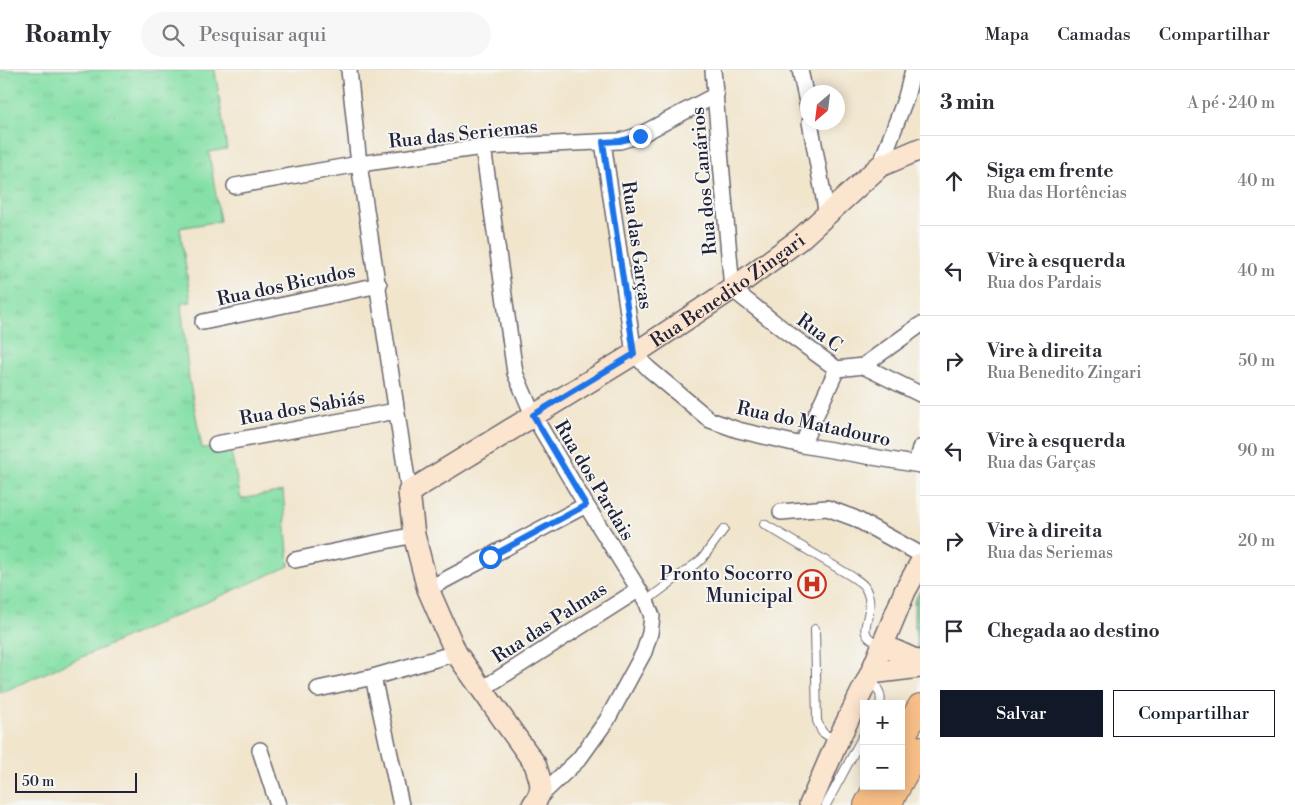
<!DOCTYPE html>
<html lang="pt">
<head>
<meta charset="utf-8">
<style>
  :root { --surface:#fff; --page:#f7f7f7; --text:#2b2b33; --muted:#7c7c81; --line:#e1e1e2; --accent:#111827 }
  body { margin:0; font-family:"Libre Bodoni",serif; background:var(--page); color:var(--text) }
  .controls { position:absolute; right:15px; bottom:15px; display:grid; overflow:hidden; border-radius:0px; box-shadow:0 2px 12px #0003 }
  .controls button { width:45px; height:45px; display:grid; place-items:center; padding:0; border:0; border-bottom:1px solid var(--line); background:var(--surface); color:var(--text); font:25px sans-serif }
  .compass { position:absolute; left:800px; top:15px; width:45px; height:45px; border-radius:50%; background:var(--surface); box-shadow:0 2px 12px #0003; rotate:208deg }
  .scale { position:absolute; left:15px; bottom:12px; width:122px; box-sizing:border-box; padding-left:5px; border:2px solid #22223b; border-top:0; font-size:14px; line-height:18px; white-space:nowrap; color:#22223b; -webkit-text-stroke:4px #f6f6f2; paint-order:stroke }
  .stop { position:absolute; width:15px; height:15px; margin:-11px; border:4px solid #1a73e8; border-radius:50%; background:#fff }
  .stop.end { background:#1a73e8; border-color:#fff; box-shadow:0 1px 5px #0008 }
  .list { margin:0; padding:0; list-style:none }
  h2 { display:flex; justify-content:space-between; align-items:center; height:65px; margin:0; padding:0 20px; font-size:21px }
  h2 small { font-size:16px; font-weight:400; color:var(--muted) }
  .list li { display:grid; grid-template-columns:32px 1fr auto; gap:15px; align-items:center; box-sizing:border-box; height:90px; padding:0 20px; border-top:1px solid var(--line) }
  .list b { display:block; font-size:19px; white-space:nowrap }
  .list p { margin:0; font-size:16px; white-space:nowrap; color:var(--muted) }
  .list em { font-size:16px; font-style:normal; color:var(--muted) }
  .actions { display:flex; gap:10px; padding:15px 20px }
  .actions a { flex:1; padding:11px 0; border:1px solid var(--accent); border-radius:0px; text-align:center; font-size:18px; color:var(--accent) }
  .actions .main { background:var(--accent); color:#fff }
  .icon { flex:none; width:28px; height:28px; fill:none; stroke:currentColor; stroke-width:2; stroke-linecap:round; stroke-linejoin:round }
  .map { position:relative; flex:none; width:920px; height:735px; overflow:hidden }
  header { display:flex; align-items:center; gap:30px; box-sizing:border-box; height:70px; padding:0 25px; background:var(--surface); border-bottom:1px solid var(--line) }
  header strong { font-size:24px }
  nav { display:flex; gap:28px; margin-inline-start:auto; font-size:18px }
  .search { width:350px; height:45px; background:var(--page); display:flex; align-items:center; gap:12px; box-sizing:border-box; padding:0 18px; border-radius:28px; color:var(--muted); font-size:19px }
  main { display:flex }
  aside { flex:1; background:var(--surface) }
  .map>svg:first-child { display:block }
  .grass { fill:url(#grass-tufts); stroke:#548170 }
  .forest { fill:url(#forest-firs); stroke:#477063 }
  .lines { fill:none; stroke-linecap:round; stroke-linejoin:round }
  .lane-casing { stroke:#6a666e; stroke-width:10 }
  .street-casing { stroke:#6a666e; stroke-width:18 }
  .secondary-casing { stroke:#6a666e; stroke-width:24 }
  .primary-casing { stroke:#6a666e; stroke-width:26 }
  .lane { stroke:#fff; stroke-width:8 }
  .street { stroke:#fff; stroke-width:15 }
  .secondary { stroke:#fce5cf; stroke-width:21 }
  .primary { stroke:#f7be87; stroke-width:24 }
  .route { stroke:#1a73e8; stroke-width:6 }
  .labels { text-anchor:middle; stroke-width:4; stroke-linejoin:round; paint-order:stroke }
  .street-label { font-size:19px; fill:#22223b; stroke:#f6f6f2 }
  .poi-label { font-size:19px; fill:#22223b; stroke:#f6f6f2; text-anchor:end }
</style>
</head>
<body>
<header>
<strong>Roamly</strong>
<div class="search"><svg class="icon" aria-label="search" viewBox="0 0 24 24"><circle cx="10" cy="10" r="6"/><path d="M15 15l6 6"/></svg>Pesquisar aqui</div>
<nav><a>Mapa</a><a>Camadas</a><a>Compartilhar</a></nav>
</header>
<main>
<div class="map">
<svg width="920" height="735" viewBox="0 0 920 735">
  <defs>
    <pattern id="grass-tufts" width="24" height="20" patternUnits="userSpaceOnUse" patternTransform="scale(1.25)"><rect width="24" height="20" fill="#85e0a6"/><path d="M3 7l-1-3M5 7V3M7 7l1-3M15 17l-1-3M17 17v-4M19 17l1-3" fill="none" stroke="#73c090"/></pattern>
    <pattern id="forest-firs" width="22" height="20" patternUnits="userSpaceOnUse" patternTransform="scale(1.25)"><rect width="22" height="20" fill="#6cbe8b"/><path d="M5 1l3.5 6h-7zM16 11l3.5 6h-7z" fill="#589a73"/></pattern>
  </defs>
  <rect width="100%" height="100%" fill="#f6f6f2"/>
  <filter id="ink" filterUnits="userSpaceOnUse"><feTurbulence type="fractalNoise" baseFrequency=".02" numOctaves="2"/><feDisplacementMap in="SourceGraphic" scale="10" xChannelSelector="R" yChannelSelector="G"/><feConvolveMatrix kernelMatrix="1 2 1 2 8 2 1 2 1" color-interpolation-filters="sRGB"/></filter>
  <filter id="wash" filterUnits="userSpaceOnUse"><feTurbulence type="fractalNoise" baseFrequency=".0096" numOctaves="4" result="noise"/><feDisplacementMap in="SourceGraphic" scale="20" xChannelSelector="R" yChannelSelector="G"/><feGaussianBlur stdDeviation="1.12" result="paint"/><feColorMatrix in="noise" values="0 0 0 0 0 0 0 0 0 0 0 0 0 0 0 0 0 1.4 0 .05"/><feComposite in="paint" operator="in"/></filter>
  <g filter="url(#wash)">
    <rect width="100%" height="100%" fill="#f1e5cc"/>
    <path class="grass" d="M0,0H215L227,79L209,82L220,151L180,158L191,232L181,234L189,309L202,378L230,377L241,429L283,421L289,496L0,623Z"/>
    <path class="forest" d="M920,521V588L918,587L914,550V531Z"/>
  </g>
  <g filter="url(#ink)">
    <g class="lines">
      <defs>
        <path id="lane" d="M764,454L851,506C855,509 861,512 864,516C878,537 860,556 867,565C869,570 876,571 880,574
          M646,531L702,489L724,459
          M815,559L817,651L822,662L836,671
          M870,608C876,617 883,623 880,634
          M826,735L864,664"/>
        <path id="street" d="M349,0L359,94L409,422
          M713,0L732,219L789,264L837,299L863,296L920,324
          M800,0L808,37
          M810,52L827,145
          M603,72L634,284L649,299L710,350L738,360L802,375L920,395
          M483,77L515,303L533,345L586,435L646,531L652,546L650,563L644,582L607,650L579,689L541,725
          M880,96L906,27L913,0
          M235,116L359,94L483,77L620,71L640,65L716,25
          M203,252L379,215
          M863,296L920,255
          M216,374L396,341
          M802,375L837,299
          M916,394L920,378
          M781,442L827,438L854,448L920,484
          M295,490L414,465
          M428,519L586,435
          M373,607L401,735
          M318,619L373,607L456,583
          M482,619L638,520
          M260,680L278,735"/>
        <g id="secondary">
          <path d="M882,575L920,592"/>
          <path d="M871,603L920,597"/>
          <path id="s1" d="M533,735C545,719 541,712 535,694L456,583L428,519L414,465L409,422L634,284L732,219L800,169L880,96L920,79"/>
          <path d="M810,735L837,672L871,603L905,521L920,494"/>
        </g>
        <path id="primary" d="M901,671L920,636
          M901,712L920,678
          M866,735L876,716
          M889,735L899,716"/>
      </defs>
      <use href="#lane" class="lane-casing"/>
      <use href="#street" class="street-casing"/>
      <use href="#secondary" class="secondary-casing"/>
      <use href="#primary" class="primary-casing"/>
      <use href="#lane" class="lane"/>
      <use href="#street" class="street"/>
      <use href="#secondary" class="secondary"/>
      <use href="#primary" class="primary"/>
    </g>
  </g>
  <g class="lines" filter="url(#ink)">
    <path class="route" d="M490,487L586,435L533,345L634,284L603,72L620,71L640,66"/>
  </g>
  <defs>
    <symbol id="hospital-ring" viewBox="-11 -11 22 22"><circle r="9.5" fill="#f6f6f2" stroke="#c8321e" stroke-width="1.5"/><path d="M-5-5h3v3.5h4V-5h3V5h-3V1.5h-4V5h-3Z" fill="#c8321e"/></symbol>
  </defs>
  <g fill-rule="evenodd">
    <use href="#hospital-ring" x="796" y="498" width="32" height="32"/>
  </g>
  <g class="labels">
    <g class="street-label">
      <text transform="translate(463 63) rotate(-6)" y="7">Rua das Seriemas</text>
      <text transform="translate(703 111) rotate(-95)" y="7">Rua dos Canários</text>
      <text transform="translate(638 175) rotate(82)" y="7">Rua das Garças</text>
      <text transform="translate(286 214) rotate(-12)" y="7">Rua dos Bicudos</text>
      <text dy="7" stroke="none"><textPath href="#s1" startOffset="726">Rua Benedito Zingari</textPath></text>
      <text transform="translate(820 262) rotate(36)" y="7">Rua C</text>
      <text transform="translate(302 337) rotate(-10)" y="7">Rua dos Sabiás</text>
      <text transform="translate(814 353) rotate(12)" y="7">Rua do Matadouro</text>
      <text transform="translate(595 410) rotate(59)" y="7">Rua dos Pardais</text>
      <text transform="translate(549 552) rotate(-33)" y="7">Rua das Palmas</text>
    </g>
    <g class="poi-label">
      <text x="793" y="510">Pronto Socorro<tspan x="793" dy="22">Municipal</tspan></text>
    </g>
  </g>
</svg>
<div class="controls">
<button>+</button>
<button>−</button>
</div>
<svg class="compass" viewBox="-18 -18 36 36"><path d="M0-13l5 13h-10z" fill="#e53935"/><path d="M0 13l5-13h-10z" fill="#7c7c81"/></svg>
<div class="scale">50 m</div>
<div class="stop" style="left:490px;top:487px"></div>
<div class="stop end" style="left:640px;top:66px"></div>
</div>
<aside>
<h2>3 min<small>A pé · 240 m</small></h2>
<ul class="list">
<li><svg class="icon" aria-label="ahead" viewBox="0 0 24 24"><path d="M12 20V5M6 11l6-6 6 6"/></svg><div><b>Siga em frente</b><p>Rua das Hortências</p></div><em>40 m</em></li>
<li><svg class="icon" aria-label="left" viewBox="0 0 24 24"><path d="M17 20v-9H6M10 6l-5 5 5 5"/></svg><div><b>Vire à esquerda</b><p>Rua dos Pardais</p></div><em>40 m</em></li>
<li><svg class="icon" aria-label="right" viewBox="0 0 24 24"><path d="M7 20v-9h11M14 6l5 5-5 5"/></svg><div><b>Vire à direita</b><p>Rua Benedito Zingari</p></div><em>50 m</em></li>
<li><svg class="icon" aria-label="left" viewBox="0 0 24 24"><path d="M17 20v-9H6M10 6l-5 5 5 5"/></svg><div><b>Vire à esquerda</b><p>Rua das Garças</p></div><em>90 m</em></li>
<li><svg class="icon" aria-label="right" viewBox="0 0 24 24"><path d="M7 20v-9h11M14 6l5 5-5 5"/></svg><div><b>Vire à direita</b><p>Rua das Seriemas</p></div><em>20 m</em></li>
<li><svg class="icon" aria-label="arrive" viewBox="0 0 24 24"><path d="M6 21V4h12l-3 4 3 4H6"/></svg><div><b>Chegada ao destino</b></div></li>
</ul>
<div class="actions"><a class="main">Salvar</a><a>Compartilhar</a></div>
</aside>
</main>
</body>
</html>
